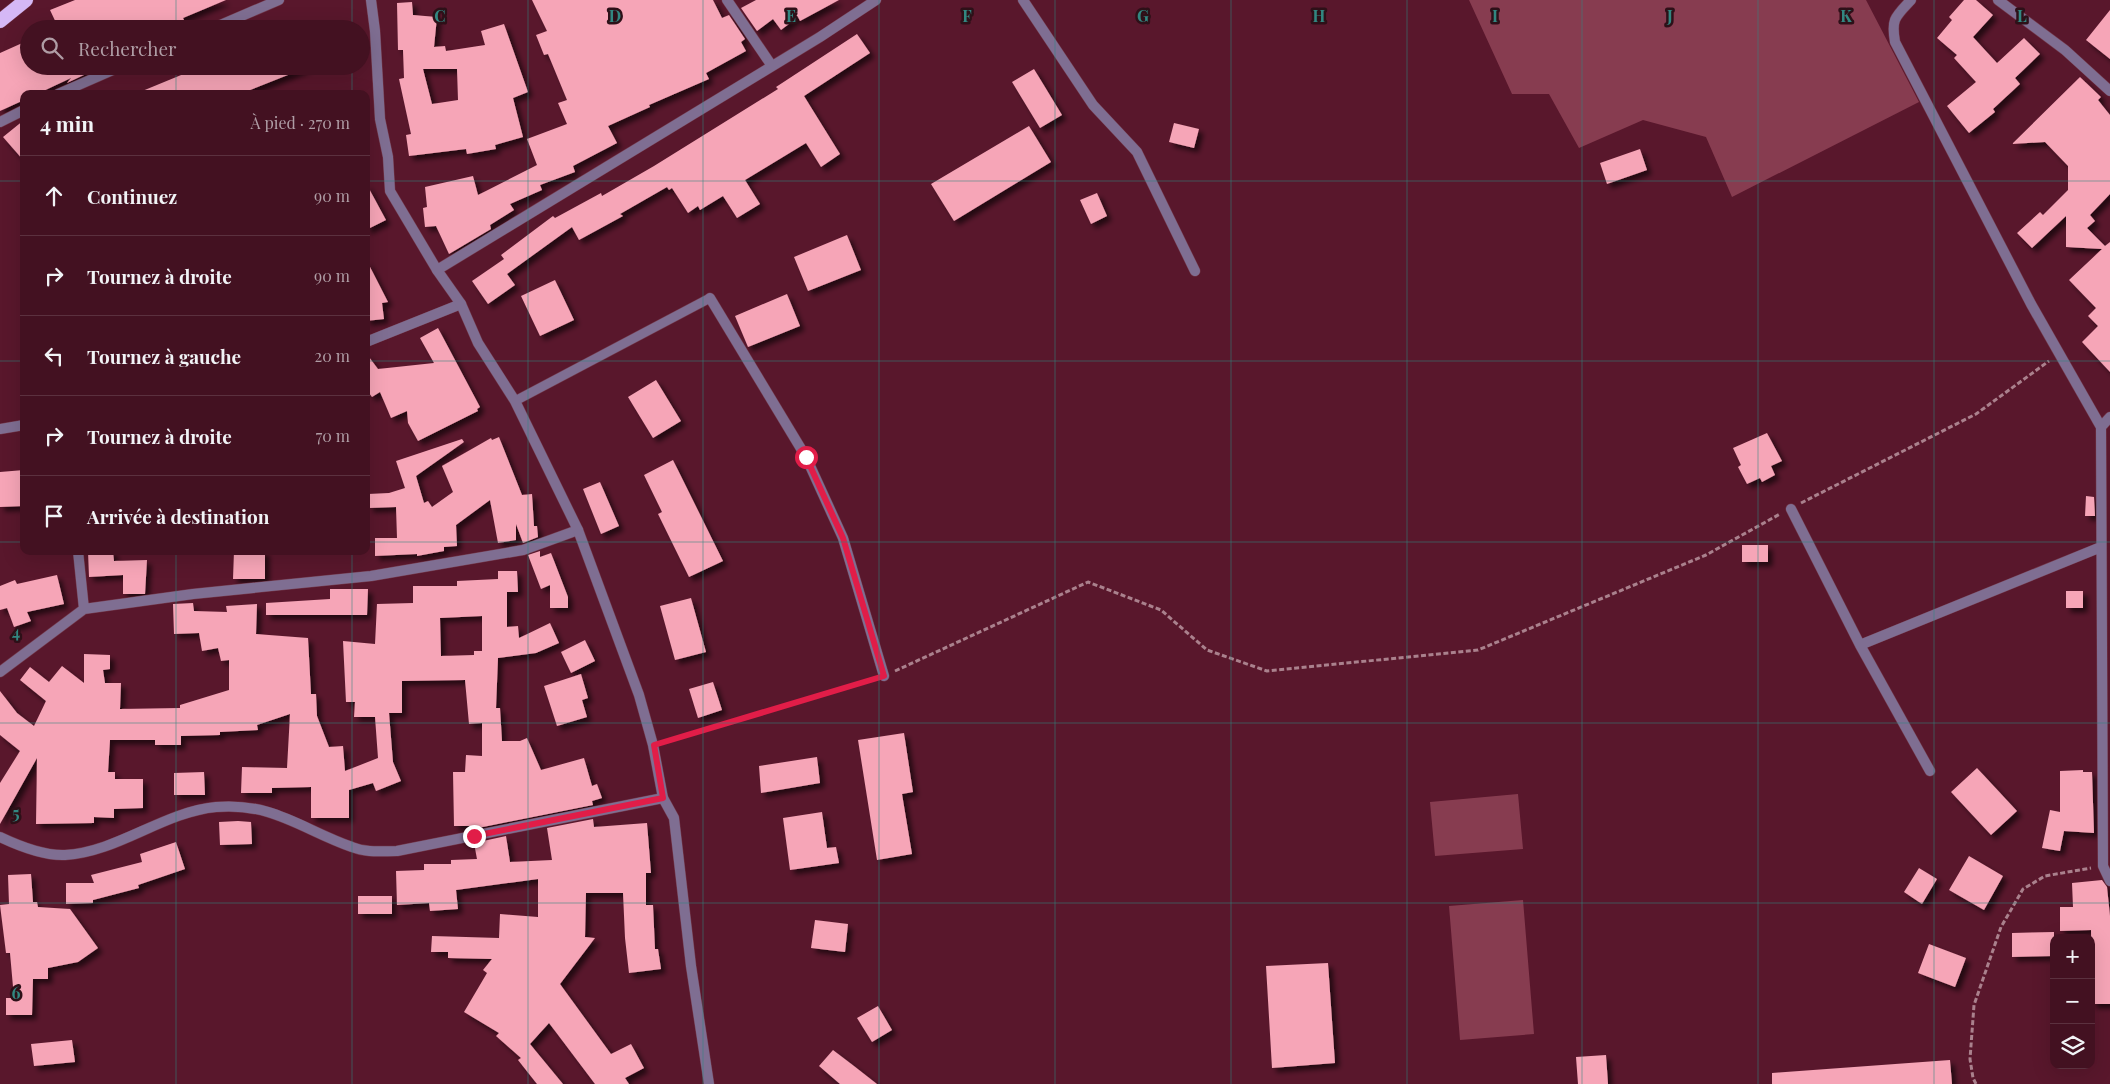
<!DOCTYPE html>
<html lang="fr">
<head>
<meta charset="utf-8">
<style>
  :root { --surface:#431121; --page:#4a1a2a; --text:#f1f3f6; --muted:#af9da5; --line:#5b313f }
  body { margin:0; font-family:"Playfair Display",serif; background:var(--page); color:var(--text) }
  .controls { position:absolute; right:15px; bottom:15px; display:grid; overflow:hidden; border-radius:10px; box-shadow:0 5px 20px #0002 }
  .controls button { width:45px; height:45px; display:grid; place-items:center; padding:0; border:0; border-bottom:1px solid var(--line); background:var(--surface); color:var(--text); font:25px sans-serif }
  .stop { position:absolute; width:15px; height:15px; margin:-11px; border:4px solid #e11d48; border-radius:50%; background:#fff }
  .stop.end { background:#e11d48; border-color:#fff; box-shadow:0 1px 5px #0008 }
  .list { margin:0; padding:0; list-style:none }
  h2 { display:flex; justify-content:space-between; align-items:center; height:65px; margin:0; padding:0 20px; font-size:21px }
  h2 small { font-size:16px; font-weight:400; color:var(--muted) }
  .list li { display:grid; grid-template-columns:32px 1fr auto; gap:15px; align-items:center; box-sizing:border-box; height:80px; padding:0 20px; border-top:1px solid var(--line) }
  .list b { display:block; font-size:19px; white-space:nowrap }
  .list em { font-size:16px; font-style:normal; color:var(--muted) }
  .icon { flex:none; width:28px; height:28px; fill:none; stroke:currentColor; stroke-width:2; stroke-linecap:round; stroke-linejoin:round }
  .map { position:relative; flex:none; width:2110px; height:1084px; overflow:hidden }
  .search { position:absolute; background:var(--surface); box-shadow:0 5px 20px #0002; left:20px; top:20px; width:350px; height:55px; display:flex; align-items:center; gap:12px; box-sizing:border-box; padding:0 18px; border-radius:28px; color:var(--muted); font-size:19px }
  .panel { position:absolute; background:var(--surface); box-shadow:0 5px 20px #0002; left:20px; top:90px; width:350px; height:465px; border-radius:10px }
  .map>svg:first-child { display:block }
  .green { fill:#873c50 }
  .building { fill:#f6a5b7; fill-rule:evenodd; filter:url(#shadow) }
  .lines { fill:none; stroke-linecap:round; stroke-linejoin:round }
  .service-casing { stroke:#73394b; stroke-width:10 }
  .minor-casing { stroke:#73394b; stroke-width:11 }
  .tertiary-casing { stroke:#73394b; stroke-width:11 }
  .trunk-casing { stroke:#73394b; stroke-width:15 }
  .path { stroke:#aa818d; stroke-width:3; stroke-dasharray:5 2.5; stroke-linecap:butt }
  .service { stroke:#7f6e92; stroke-width:9 }
  .minor { stroke:#7f6e92; stroke-width:10 }
  .tertiary { stroke:#7f6e92; stroke-width:10 }
  .trunk { stroke:#d5b8f6; stroke-width:14 }
  .route { stroke:#e11d48; stroke-width:6 }
  .grid { fill:none; stroke:#328781; stroke-width:1; stroke-opacity:0.55 }
  .grid-label { font-size:16px; text-anchor:middle; font-weight:bold; fill:#328781; stroke:#2d1018; stroke-width:5; stroke-linejoin:round; paint-order:stroke }
</style>
</head>
<body>
<div class="map">
<svg width="2110" height="1084" viewBox="0 0 2110 1084">
  <defs>
    <filter id="shadow"><feDropShadow dx="4.5" dy="4.5" stdDeviation="2.5" flood-color="#0009"/></filter>
  </defs>
  <rect width="100%" height="100%" fill="#59172c"/>
  <path class="green" d="M1469,0H1866L1919,102L1732,197L1706,137L1643,120L1579,148L1549,94H1512Z
    M1518,794L1523,849L1435,856L1430,802Z
    M1523,900L1534,1034L1460,1040L1449,906Z"/>
  <path class="building" d="M75,0H226L183,18L186,24L174,29H59L50,10Z
    M532,0H713L722,18L729,15L745,39L741,42L746,51L706,73L709,79L649,105L650,107L608,126L617,143L573,166L575,172L540,185L542,190L510,204L514,210L490,225L491,229L449,254L436,226L425,227L423,208L427,207L425,187L473,176L478,195L537,165L527,139L567,124L558,103L567,100L548,54L544,55L536,35L547,31Z
    M756,0H839L800,21L798,17L781,30L773,19L757,31L741,8Z
    M1964,0H1976L1993,15L1973,37L1997,63L2024,38L2040,54L2015,78L2020,84L1993,109L1995,112L1969,133L1947,106L1976,82L1954,58L1957,55L1937,38L1952,20L1949,17Z
    M412,2L413,15L437,17L434,47L445,46L446,51L485,45L481,31L504,24L528,92L513,98L523,137L495,145L496,149L467,154L466,149L409,156L406,135L411,134L399,79L404,78L403,50H398L397,3ZM423,69H457L458,100L432,104Z
    M2110,10V59L2086,40Z
    M857,34L870,53L804,96L840,154L821,167L806,143L745,180L760,204L737,218L723,196L700,210L698,206L688,213L672,188L669,190L667,187L620,214L623,216L579,240L572,227L507,274L515,285L488,304L472,281L504,259L501,255L553,216L555,218L601,193L602,196L654,166L778,89L776,87Z
    M29,40V66H97L85,72L86,74L67,83L71,78L37,94H24V100L0,111V53Z
    M203,66H308V67L240,94H135Z
    M1034,69L1062,115L1040,128L1012,82Z
    M2080,77L2101,97L2098,100L2110,115V194L2090,215L2095,221L2087,228L2105,246L2110,242V372L2082,342L2098,326L2088,316L2096,308L2069,280L2102,249L2066,247V216L2032,248L2017,233L2040,212L2043,215L2068,190V166L2045,142L2012,144Z
    M24,120V161L3,137Z
    M1174,123L1199,129L1194,148L1169,142Z
    M1029,126L1051,162L954,221L931,184Z
    M1640,149L1647,170L1607,184L1600,163Z
    M366,183L386,220L366,230Z
    M1097,193L1107,216L1091,224L1080,200Z
    M847,235L861,270L808,291L794,257Z
    M366,259L388,302L382,303L384,319L366,321Z
    M555,280L574,320L540,336L521,296Z
    M787,294L800,326L748,347L735,316Z
    M438,328L480,407L477,409L478,411L418,441L408,423L407,411L391,418L380,392L372,397L366,389V353L378,369L434,363L420,338Z
    M656,380L681,421L653,438L628,397Z
    M1767,433L1782,461L1771,466L1775,475L1762,482L1760,478L1747,484L1738,467L1741,465L1733,448Z
    M499,437L522,495L532,494L534,526H537L538,537L523,543L516,524V540L498,543L490,500L456,525L457,546L444,547V551L417,556V554L375,556V538H397L396,507L369,508L368,494L389,493L405,488L396,461L462,439L464,442L416,476L424,503L428,501L432,507L453,492L442,466L491,438L492,440Z
    M673,460L723,561L689,577L658,514L662,512L644,475Z
    M24,470V506L0,507V472Z
    M600,482L619,526L601,534L583,489Z
    M2086,496L2094,497L2095,516H2085Z
    M1742,545H1768V562H1742Z
    M88,551H113L114,561L147,560L145,594H123V575L89,577Z
    M234,551H265V579H233Z
    M540,551V557L551,553L568,597V608H550V585L541,589L528,555Z
    M498,571H517L518,592H507V627L518,626L519,638L550,623L559,643L536,653L498,658L496,708H500L502,741H520L527,738L541,770L584,758L592,786L597,784L602,798L592,801L593,805L473,829L472,826H454L453,772H465L466,755L482,756V723L469,724L465,680L402,681V713H389L393,762L401,781L376,791L373,783L349,790V818H311V787L272,788V793H241L242,767L287,768L290,714L257,725L258,730L220,732V735L181,736V745H155V740H110L108,772H115V779H143V808L114,809V818L94,817V823L36,824L37,758L0,824V783L20,751L0,735V691L17,713L34,726L46,701L20,680L30,667L49,682L62,666L84,683V654L110,655V669L103,670L105,683H121L120,709L180,708V705L229,690V660L221,661L218,648L202,651L199,633L174,634L173,604L193,603L194,611L227,612L226,606L257,604L256,634L308,638L311,694H316L317,716L329,747L343,746L345,771L378,758L375,717H354L355,702H346L343,641L375,644L377,604L413,603V586H457V581L498,579ZM482,616V651H474V655L441,656L440,618Z
    M57,575L64,604L27,612L31,621L14,627L7,608L0,610V586L15,580L17,584Z
    M330,589H368L367,615H266V603L330,599Z
    M2066,591H2083V608H2066Z
    M691,598L706,652L675,660L660,606Z
    M585,640L595,661L571,673L561,652Z
    M581,674L588,698L582,700L587,717L557,726L544,686Z
    M713,682L722,710L698,718L689,689Z
    M904,733L913,792L902,794L912,854L877,860L858,740Z
    M817,757L820,783L761,793L759,766Z
    M1977,768L2017,811L1991,835L1951,792Z
    M2083,770V772H2092L2094,833L2064,831L2060,851L2042,848L2050,810L2060,812V771Z
    M204,772L205,795H174V773Z
    M822,812L827,848L836,847L839,863L790,870L783,818Z
    M593,819L594,827L647,823L651,873H646V905H653L655,949H658L661,969L629,973L625,938L623,893H586L585,937L595,938L560,984L611,1054L631,1044L644,1068L625,1078L629,1084H595L549,1023L530,1044L563,1084H537L518,1060L521,1058L496,1036L499,1033L464,1012L487,973L483,970L492,959L448,958V952H431L432,936L499,938L500,914L538,917V879L456,890L458,909L430,911L429,903L397,905L396,871L424,870V864H451V860L477,859L474,843L506,836L510,862L552,860L547,828Z
    M238,821L251,822L252,844L220,845L219,822Z
    M176,842L185,869L138,885L139,888L93,900V903L66,904V883H94L91,875L142,862L140,854Z
    M1969,856L2003,876L1984,910L1949,890Z
    M1919,868L1937,879L1922,904L1904,892Z
    M31,874L33,902H37L38,907L70,909L98,948L78,962L48,968V979H33L32,1015H6V998H14L10,953H6L0,905L9,904L8,875Z
    M2102,880L2107,887L2110,916V1004H2092L2091,930L2060,931V907H2073L2072,883Z
    M358,896H392V914H358Z
    M815,920L848,924L845,952L811,948Z
    M2054,932V956L2012,957V933Z
    M1929,944L1966,958L1955,987L1918,973Z
    M1328,963L1335,1063L1272,1068L1266,966Z
    M878,1006L892,1030L872,1042L857,1018Z
    M72,1040L75,1062L34,1066L31,1044Z
    M833,1050L854,1066L877,1084H840L819,1066Z
    M1606,1055L1608,1084H1578L1576,1057Z
    M1950,1060L1952,1084H1772V1073Z"/>
  <g class="lines">
    <defs>
      <path id="service" d="M515,401L710,298"/>
      <path id="minor" d="M727,0L772,66
        M1023,0L1093,105L1137,152L1195,271
        M1911,0C1895,17 1891,19 1895,42L2031,304L2101,427
        M1998,0L2065,50L2110,91
        M211,29L279,0
        M58,94L122,66
        M0,122L24,110
        M437,270L820,37L876,0
        M710,298L806,457L843,538L884,676
        M366,342L461,304
        M2110,417L2101,427L2103,866L2110,881
        M0,429L24,425
        M1791,509L1860,645L1930,771
        M78,551L84,609
        M1860,645L2101,547
        M0,672L84,609L193,594L371,576L523,550L578,530
        M0,837C19,846 43,856 65,855C118,852 163,812 216,807C273,802 303,830 352,847C366,853 382,851 397,851L663,798"/>
      <path id="tertiary" d="M371,0L375,31L380,119L388,157L390,191L437,270L461,304L478,343L515,401L578,530L639,695L653,745L663,798L674,818L691,966L709,1084"/>
      <path id="trunk" d="M0,21L26,0"/>
    </defs>
    <use href="#service" class="service-casing"/>
    <use href="#minor" class="minor-casing"/>
    <use href="#tertiary" class="tertiary-casing"/>
    <use href="#trunk" class="trunk-casing"/>
    <path class="path" d="M1801,503L1976,414L2049,361
      M895,671L1088,582L1161,610L1207,650L1267,671L1478,650L1706,555L1780,514
      M666,741L871,680
      M1976,1084L1973,1078L1970,1059L1974,1005L2001,927L2023,889L2045,876L2091,868"/>
    <use href="#service" class="service"/>
    <use href="#minor" class="minor"/>
    <use href="#tertiary" class="tertiary"/>
    <use href="#trunk" class="trunk"/>
  </g>
  <g class="lines">
    <path class="route" d="M474,836L663,798L654,745L884,676L843,538L806,457"/>
  </g>
  <path class="grid" d="M176,0V29M352,0V29M528,0V1084M703,0V1084M879,0V1084M1055,0V1084M1231,0V1084M1407,0V1084M1582,0V1084M1758,0V1084M1934,0V1084M176,66V94M352,66V94M0,181H24M366,181H2110M0,361H24M366,361H2110M0,542H24M366,542H2110M176,551V1084M352,551V1084M0,723H2110M0,903H2110"/>
  <g class="grid-label">
    <text x="440" y="22">C</text>
    <text x="615" y="22">D</text>
    <text x="791" y="22">E</text>
    <text x="967" y="22">F</text>
    <text x="1143" y="22">G</text>
    <text x="1319" y="22">H</text>
    <text x="1495" y="22">I</text>
    <text x="1670" y="22">J</text>
    <text x="1846" y="22">K</text>
    <text x="2022" y="22">L</text>
    <text x="16" y="638">4</text>
    <text x="16" y="819">5</text>
    <text x="16" y="999">6</text>
  </g>
</svg>
<div class="controls">
<button>+</button>
<button>−</button>
<button><svg class="icon" aria-label="layers" viewBox="0 0 24 24"><path d="M12 4l9 5-9 5-9-5zM3 14l9 5 9-5"/></svg></button>
</div>
<div class="stop" style="left:806px;top:457px"></div>
<div class="stop end" style="left:474px;top:836px"></div>
<div class="search"><svg class="icon" aria-label="search" viewBox="0 0 24 24"><circle cx="10" cy="10" r="6"/><path d="M15 15l6 6"/></svg>Rechercher</div>
<section class="panel">
<h2>4 min<small>À pied · 270 m</small></h2>
<ul class="list">
<li><svg class="icon" aria-label="ahead" viewBox="0 0 24 24"><path d="M12 20V5M6 11l6-6 6 6"/></svg><div><b>Continuez</b></div><em>90 m</em></li>
<li><svg class="icon" aria-label="right" viewBox="0 0 24 24"><path d="M7 20v-9h11M14 6l5 5-5 5"/></svg><div><b>Tournez à droite</b></div><em>90 m</em></li>
<li><svg class="icon" aria-label="left" viewBox="0 0 24 24"><path d="M17 20v-9H6M10 6l-5 5 5 5"/></svg><div><b>Tournez à gauche</b></div><em>20 m</em></li>
<li><svg class="icon" aria-label="right" viewBox="0 0 24 24"><path d="M7 20v-9h11M14 6l5 5-5 5"/></svg><div><b>Tournez à droite</b></div><em>70 m</em></li>
<li><svg class="icon" aria-label="arrive" viewBox="0 0 24 24"><path d="M6 21V4h12l-3 4 3 4H6"/></svg><div><b>Arrivée à destination</b></div></li>
</ul>
</section>
</div>
</body>
</html>
